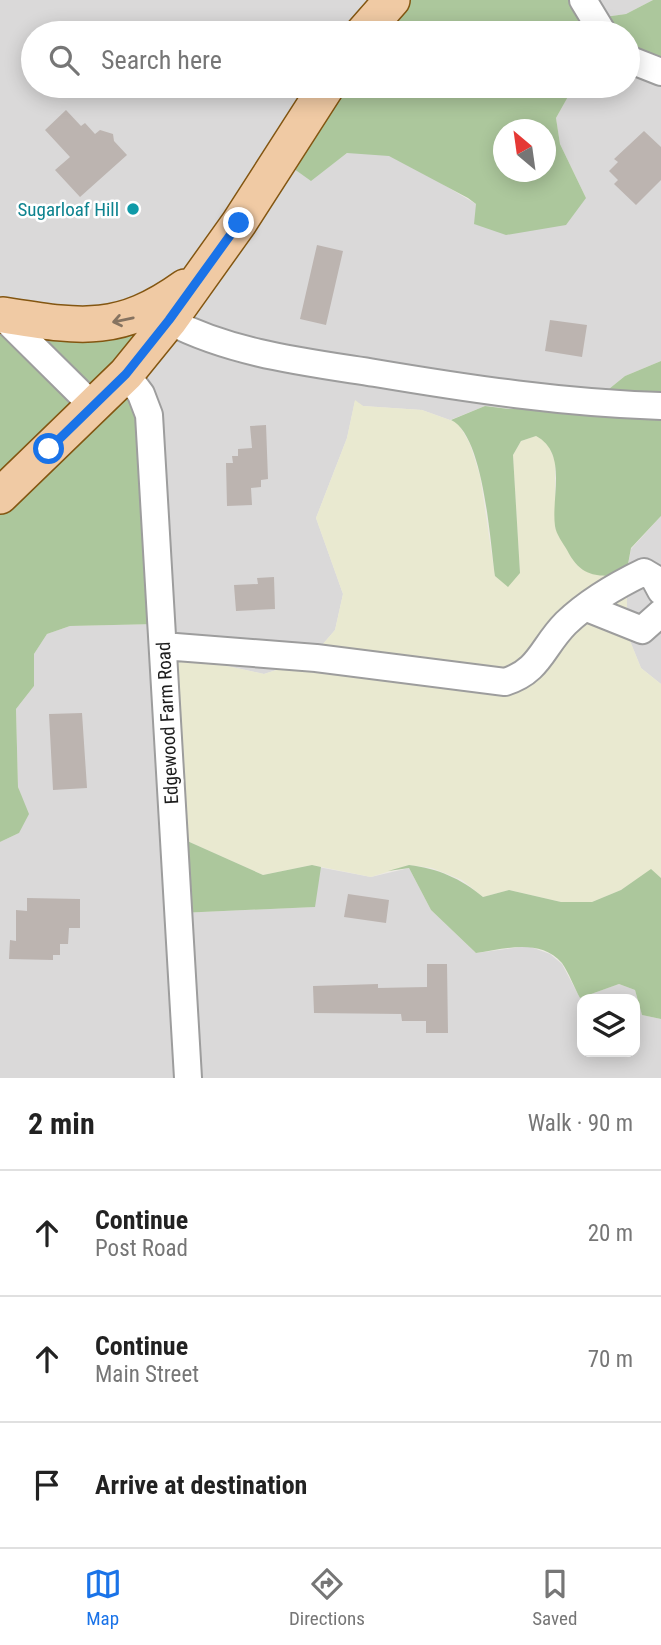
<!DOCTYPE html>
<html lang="en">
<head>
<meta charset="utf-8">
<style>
  :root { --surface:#fff; --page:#f6f6f6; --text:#222; --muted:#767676; --line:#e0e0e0; --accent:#1a73e8 }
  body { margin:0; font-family:"Roboto Condensed",sans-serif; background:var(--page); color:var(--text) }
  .controls { position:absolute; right:21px; bottom:21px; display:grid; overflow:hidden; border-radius:14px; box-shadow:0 4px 18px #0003 }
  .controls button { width:63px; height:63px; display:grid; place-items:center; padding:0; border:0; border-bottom:2px solid var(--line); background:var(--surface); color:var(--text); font:35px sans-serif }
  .compass { position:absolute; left:493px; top:119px; width:63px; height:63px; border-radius:50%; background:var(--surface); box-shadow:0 4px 18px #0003; rotate:331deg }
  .stop { position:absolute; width:21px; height:21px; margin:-16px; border:5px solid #1a73e8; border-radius:50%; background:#fff }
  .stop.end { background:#1a73e8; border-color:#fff; box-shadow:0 2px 7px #0008 }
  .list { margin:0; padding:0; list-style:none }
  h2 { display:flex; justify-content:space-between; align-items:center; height:91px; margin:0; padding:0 28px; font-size:30px }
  h2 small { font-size:23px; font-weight:400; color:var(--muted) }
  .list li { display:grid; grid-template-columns:46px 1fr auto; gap:21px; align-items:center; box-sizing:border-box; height:126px; padding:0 28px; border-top:2px solid var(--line) }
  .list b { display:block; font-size:26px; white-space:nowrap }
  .list p { margin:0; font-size:23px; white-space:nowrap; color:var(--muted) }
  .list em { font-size:23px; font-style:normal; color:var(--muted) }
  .icon { flex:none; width:38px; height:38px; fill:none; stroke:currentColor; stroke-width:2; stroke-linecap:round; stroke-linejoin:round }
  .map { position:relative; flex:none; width:661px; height:1078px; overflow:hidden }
  .search { position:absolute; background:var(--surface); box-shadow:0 4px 18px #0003; left:21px; right:21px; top:21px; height:77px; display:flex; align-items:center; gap:18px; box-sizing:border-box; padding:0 24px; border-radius:38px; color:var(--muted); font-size:26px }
  .sheet { height:469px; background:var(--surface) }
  nav { display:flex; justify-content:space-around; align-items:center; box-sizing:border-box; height:98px; border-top:2px solid var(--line); background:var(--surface); font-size:19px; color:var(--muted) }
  nav a { display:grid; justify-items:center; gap:4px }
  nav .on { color:var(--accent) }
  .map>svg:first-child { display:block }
  .residential { fill:#dad9d9; fill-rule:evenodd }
  .farmland { fill:#e9e9d0 }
  .forest { fill:#acc79c; fill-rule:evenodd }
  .building { fill:#bcb4b0 }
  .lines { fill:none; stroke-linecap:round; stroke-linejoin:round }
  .minor-casing { stroke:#9d9d9d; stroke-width:30 }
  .major-casing { stroke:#835611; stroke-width:38 }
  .minor { stroke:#fff; stroke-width:26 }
  .major { stroke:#f0caa4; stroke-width:35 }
  .oneway { stroke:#867360 }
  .route { stroke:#1a73e8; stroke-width:9 }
  .culture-dot { fill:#0f9aa8; stroke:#fff; stroke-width:2.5 }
  .labels { text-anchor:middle; stroke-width:5; stroke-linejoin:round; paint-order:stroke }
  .culture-label { font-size:19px; fill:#0d838f; stroke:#fff; text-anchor:end }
  .street-label { font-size:19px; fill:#1c1c1c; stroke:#fff }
</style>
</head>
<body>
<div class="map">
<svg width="661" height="1078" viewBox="0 0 661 1078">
  <rect width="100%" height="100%" fill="#ece9e3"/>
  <path class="residential" d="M0,0H391L360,33H33V86H316L311,180L347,153L372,152L389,155L414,167L476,204L586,198L560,144L556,118L574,86H628V49L645,51L661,70V361L625,376L604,393L547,407L509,409L485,406L450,420L422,410L363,406L355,401L347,438L316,518L343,594L335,630L310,659L264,674L218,664L159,620L132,314L0,310Z
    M574,0H653L626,14L583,20Z
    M661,516V684L641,668L628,636L626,575L631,549Z
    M157,624L180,913L314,907L318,867L371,877L409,868L431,910L476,953L528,946L550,954L562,964L580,998L619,984L635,990L642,1015L661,1019V1078H0V842L19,833L24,806L18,787L16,709L34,686V654L47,634L70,626ZM582,999H635V1052H582Z"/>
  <path class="farmland" d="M355,400L363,406L422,410L458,423L470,444L480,476L495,576L520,573L513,455L521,441L536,436L547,442L555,461V528L626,575L628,636L641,668L661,684V878L651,870L621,890L592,902H561L509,890L483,897L462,880L432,868L409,865L371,877L312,865L263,875L176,836L160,620L218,664L264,674L310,659L335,630L343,594L316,518L347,438Z"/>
  <path class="forest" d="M391,0H574L583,20L626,14L653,0H661V70L645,51L628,49V33H360Z
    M316,86H574L556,118L560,144L586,198L566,225L506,235L474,224L476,204L468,198L389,156L347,153L311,181L276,156ZM504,130H546V172H504Z
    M188,283L139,388L157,624L70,626L47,634L34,654V686L16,709L18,787L29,814L19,833L0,842V310L91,321Z
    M661,361V516L631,548L626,575C598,577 581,578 567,550C563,543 556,534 555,526C551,496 568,453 536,436L521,441L513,455L520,573L508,587L495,576C490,542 484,435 451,420L485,406L509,409L547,407L604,393L625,376Z
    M176,836L263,875L312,865L321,867L315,907L180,913Z
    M409,865C439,869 460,878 483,897L509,890L561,902H592L621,890L651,869L661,878V1019L642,1015L635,990L619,984L580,998C574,987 569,973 562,963C540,938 504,949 476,953L431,910L409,868L388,871Z"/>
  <path class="building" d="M66,110L81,126L85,123L95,134L100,130L113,134L114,141L127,155L80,197L55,170L70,157L45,130Z
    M644,131L661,147V180L636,205L614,184L618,180L609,171L618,162L614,159Z
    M317,245L343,251L326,325L300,319Z
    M550,320L587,325L582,357L545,351Z
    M266,425L268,479L261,480V487L251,488L252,505L227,506L226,463H233L232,456H238V449L252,448L250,426Z
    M274,577L275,609L236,611L234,585L258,584L257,578Z
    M82,713L87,788L53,790L49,714Z
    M348,894L389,900L386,923L344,917Z
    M27,898L80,899V928H69L68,944H60V955H53V960L9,959L10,940L16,941V910L27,911Z
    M427,964H447L448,1033H426V1021H402L401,1014L314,1013L313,986L378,984V988L427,987Z"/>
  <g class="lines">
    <defs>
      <path id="minor" d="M583,0L603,33
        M628,59L661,72
        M0,314L92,405
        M169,321C233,354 305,362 375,373C470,389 564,403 661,406
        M126,374L141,394L149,415L188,1078
        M587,608L642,630L661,613
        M163,646L316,658L505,682C540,671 542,647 566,623C588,602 617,585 644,572L654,578L661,591"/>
      <path id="major" d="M363,33L392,0
        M3,315C80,327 118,335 185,287
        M0,496L126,374L169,321L239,223L327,86"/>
    </defs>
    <use href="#minor" class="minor-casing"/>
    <use href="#major" class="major-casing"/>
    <use href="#minor" class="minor"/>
    <use href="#major" class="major"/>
  </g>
  <defs><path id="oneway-shaft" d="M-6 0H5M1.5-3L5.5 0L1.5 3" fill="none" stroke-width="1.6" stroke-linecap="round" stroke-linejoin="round" transform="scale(1.75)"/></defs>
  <use class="oneway" href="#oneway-shaft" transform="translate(123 320) rotate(168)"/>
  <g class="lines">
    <path class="route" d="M49,449L126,374L169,320L239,223"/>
  </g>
  <circle class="culture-dot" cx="133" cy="209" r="7"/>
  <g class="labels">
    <g class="culture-label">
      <text x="119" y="216">Sugarloaf Hill</text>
    </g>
    <g class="street-label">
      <text transform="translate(167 723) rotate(-93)" y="7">Edgewood Farm Road</text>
    </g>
  </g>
</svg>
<div class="controls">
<button><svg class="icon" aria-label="layers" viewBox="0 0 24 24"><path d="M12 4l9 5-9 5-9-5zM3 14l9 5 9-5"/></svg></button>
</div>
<svg class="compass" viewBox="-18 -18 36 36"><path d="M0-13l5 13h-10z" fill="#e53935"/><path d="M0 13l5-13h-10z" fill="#767676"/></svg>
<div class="stop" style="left:49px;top:449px"></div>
<div class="stop end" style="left:239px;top:223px"></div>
<div class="search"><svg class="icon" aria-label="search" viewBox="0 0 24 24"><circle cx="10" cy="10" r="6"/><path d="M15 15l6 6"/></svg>Search here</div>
</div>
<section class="sheet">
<h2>2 min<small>Walk · 90 m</small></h2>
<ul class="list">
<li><svg class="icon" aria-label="ahead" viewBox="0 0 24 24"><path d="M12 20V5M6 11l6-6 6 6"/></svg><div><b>Continue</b><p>Post Road</p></div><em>20 m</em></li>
<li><svg class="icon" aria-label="ahead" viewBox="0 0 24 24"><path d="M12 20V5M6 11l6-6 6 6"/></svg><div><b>Continue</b><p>Main Street</p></div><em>70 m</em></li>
<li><svg class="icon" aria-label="arrive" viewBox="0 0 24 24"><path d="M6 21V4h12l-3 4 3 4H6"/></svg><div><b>Arrive at destination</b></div></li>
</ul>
</section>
<nav>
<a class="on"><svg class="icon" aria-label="map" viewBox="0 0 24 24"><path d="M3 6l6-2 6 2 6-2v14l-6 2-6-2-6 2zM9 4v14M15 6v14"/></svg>Map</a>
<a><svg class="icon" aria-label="directions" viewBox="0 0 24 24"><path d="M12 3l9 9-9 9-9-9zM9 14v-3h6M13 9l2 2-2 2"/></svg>Directions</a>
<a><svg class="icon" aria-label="saved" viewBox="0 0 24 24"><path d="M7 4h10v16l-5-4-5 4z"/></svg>Saved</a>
</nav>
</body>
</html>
